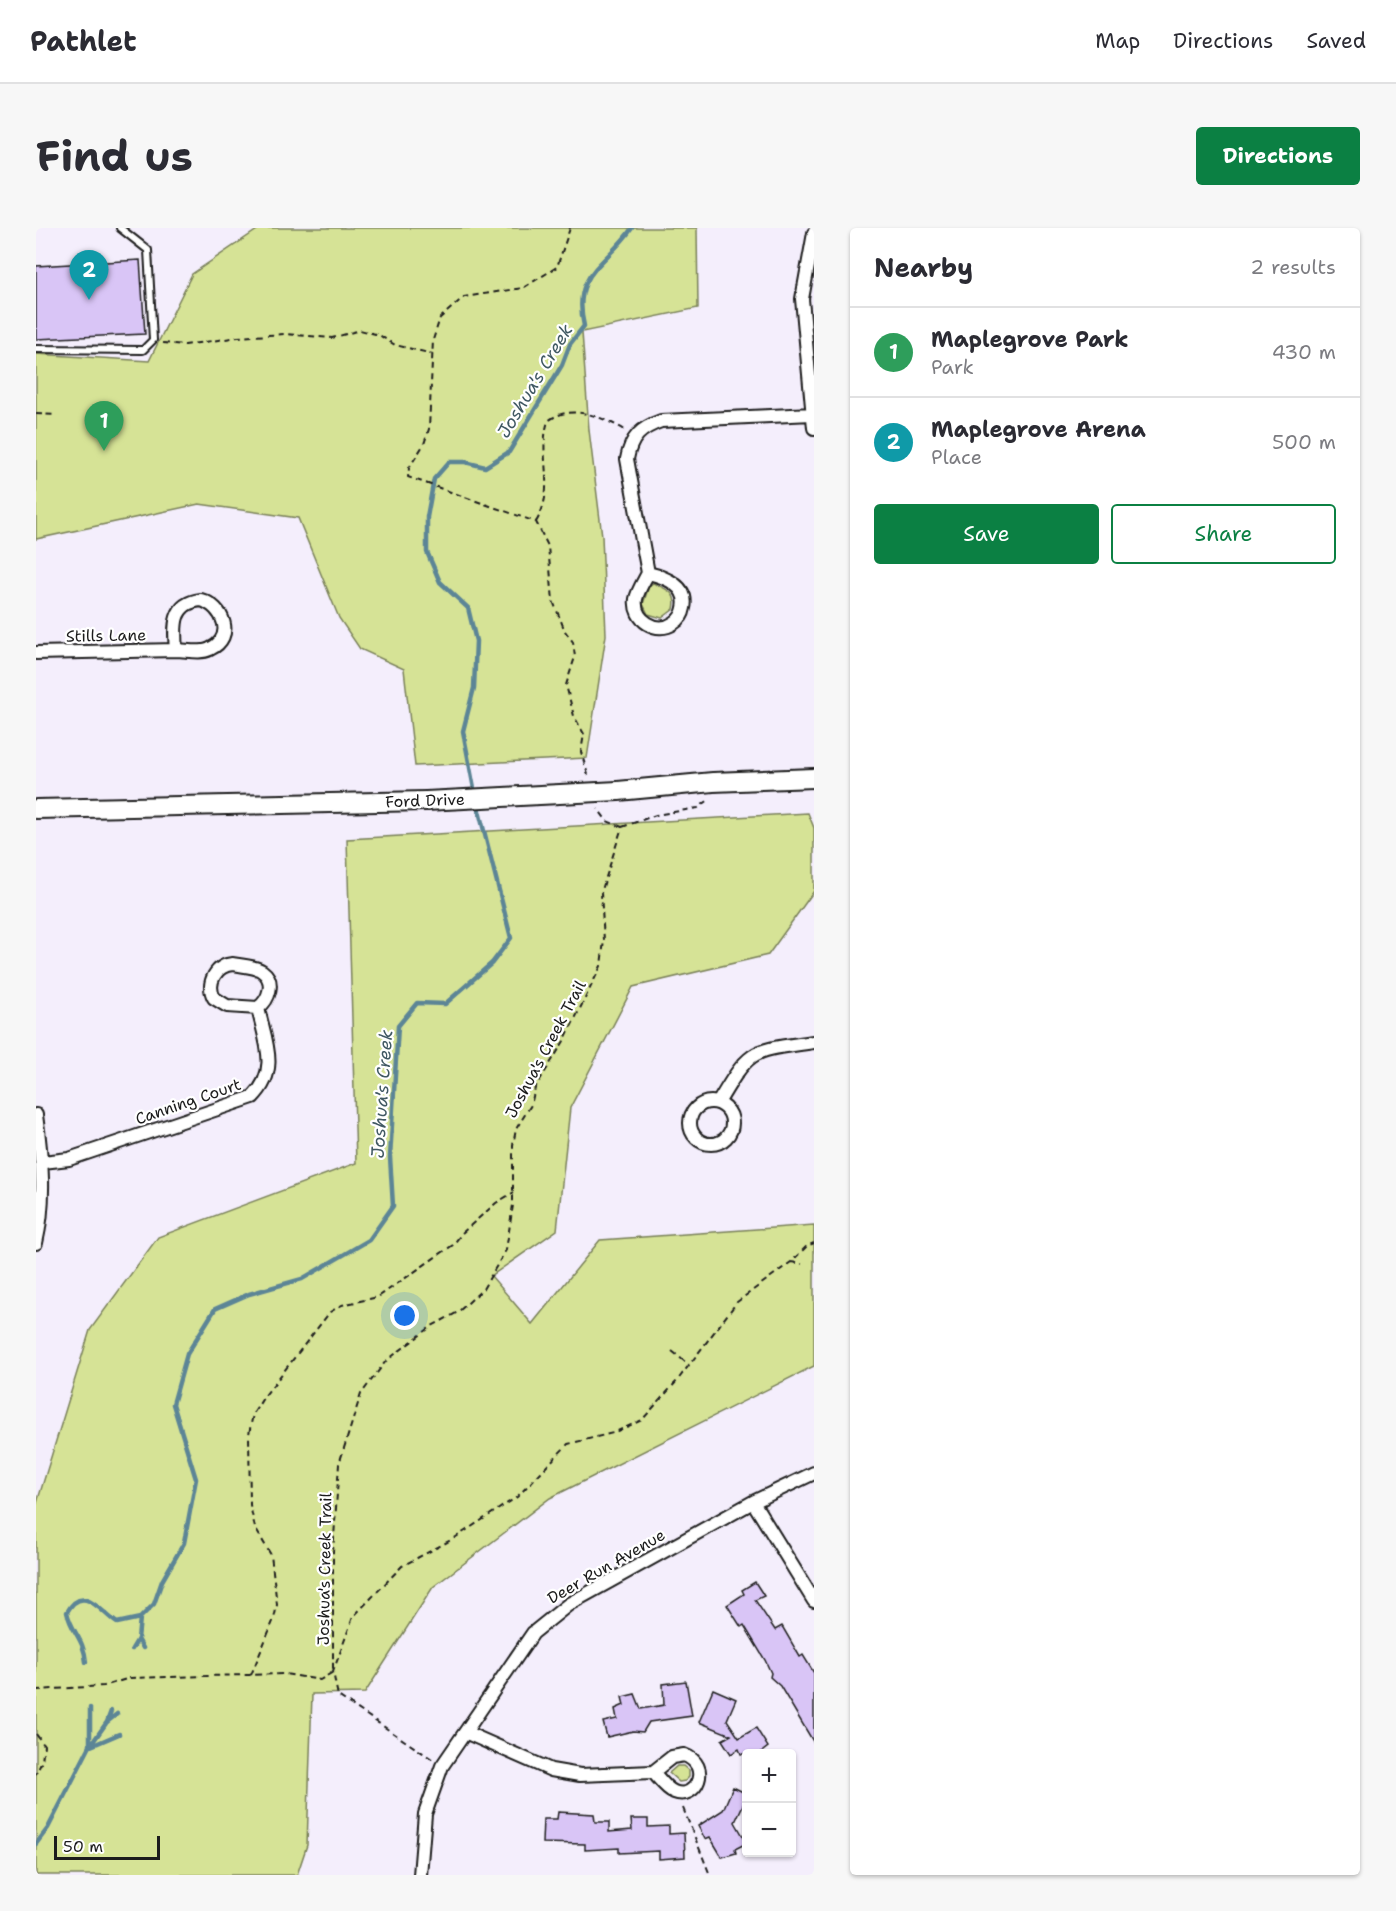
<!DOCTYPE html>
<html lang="en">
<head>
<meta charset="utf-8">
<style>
  :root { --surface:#fff; --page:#f7f7f7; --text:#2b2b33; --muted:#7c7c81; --line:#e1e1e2; --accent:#0b8043 }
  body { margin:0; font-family:"Shantell Sans",sans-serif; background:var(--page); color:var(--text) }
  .controls { position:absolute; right:18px; bottom:18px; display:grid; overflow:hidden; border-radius:6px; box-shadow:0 2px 4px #0004 }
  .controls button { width:54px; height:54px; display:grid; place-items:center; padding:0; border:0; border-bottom:2px solid var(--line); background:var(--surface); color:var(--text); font:30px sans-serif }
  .scale { position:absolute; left:18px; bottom:15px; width:106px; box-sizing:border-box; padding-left:6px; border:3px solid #1c1c1c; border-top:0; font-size:16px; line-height:21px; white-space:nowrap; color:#1c1c1c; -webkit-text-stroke:4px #fff; paint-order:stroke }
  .you { position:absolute; left:369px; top:1088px; width:21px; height:21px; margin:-15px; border:4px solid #fff; border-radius:50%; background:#1a73e8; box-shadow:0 0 0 9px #1a73e833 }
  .badge { display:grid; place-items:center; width:39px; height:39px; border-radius:50%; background:var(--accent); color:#fff; font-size:20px; font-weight:700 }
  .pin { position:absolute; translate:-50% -50px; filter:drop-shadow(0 2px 3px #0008) }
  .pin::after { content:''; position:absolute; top:32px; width:21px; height:18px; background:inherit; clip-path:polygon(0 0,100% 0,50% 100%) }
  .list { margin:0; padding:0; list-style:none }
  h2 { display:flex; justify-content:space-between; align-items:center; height:78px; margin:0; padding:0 24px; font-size:26px }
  h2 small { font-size:20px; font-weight:400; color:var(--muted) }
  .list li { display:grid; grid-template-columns:39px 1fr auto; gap:18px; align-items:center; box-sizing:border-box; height:90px; padding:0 24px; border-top:2px solid var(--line) }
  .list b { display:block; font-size:22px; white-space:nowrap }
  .list p { margin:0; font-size:20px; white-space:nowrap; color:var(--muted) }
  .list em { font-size:20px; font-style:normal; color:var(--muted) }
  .actions { display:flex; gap:12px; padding:18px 24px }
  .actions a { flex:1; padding:14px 0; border:2px solid var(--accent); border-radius:6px; text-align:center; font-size:21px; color:var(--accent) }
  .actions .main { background:var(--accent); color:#fff }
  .map { position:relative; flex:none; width:778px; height:1647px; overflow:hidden; border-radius:6px }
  header { display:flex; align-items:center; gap:36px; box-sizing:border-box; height:84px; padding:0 30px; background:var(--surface); border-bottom:2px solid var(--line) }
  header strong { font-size:28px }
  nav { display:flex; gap:33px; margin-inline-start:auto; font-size:21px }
  .intro { display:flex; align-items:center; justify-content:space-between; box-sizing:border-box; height:144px; padding:0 36px }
  h1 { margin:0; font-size:42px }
  .button { padding:15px 27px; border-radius:6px; background:var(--accent); color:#fff; font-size:21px; font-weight:700 }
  main { display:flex; gap:36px; padding:0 36px }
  aside { flex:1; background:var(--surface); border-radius:6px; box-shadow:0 2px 4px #0004 }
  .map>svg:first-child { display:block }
  .green { fill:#d6e396; stroke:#798059; stroke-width:1.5 }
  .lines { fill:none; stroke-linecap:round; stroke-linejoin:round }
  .stream { stroke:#5c8596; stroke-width:4.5 }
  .building { fill:#d9c5f6; stroke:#1c1c1c; stroke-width:1.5 }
  .service-casing { stroke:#1c1c1c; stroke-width:10 }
  .minor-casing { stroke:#1c1c1c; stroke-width:16 }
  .secondary-casing { stroke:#1c1c1c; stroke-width:22 }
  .path { stroke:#1c1c1c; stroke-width:2; stroke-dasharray:6 4.5; stroke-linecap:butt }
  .service { stroke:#fff; stroke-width:6 }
  .minor { stroke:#fff; stroke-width:12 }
  .secondary { stroke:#fff; stroke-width:18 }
  .secondary-bridge-casing { stroke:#1c1c1c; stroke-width:22; stroke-linecap:butt }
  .secondary-bridge { stroke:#fff; stroke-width:18 }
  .labels { text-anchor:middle; stroke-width:4.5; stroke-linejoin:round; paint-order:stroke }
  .street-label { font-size:16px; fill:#1c1c1c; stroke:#fff }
  .water-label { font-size:18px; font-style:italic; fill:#415963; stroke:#fff }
</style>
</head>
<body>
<header>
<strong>Pathlet</strong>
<nav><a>Map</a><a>Directions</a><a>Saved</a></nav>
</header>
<div class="intro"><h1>Find us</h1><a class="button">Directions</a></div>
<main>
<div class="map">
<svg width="778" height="1647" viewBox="0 0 778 1647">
  <rect width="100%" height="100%" fill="#f4eefc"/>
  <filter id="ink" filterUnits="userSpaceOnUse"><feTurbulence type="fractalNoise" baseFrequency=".0167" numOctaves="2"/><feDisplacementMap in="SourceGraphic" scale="12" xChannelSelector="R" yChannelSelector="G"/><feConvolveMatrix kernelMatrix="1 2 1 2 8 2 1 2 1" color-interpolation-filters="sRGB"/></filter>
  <g filter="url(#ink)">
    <path class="green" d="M224,0H661L662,80L546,104L553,202L566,308L570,407L551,530L379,538L368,441L324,421L303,390L262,290L163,276L0,311V126L113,133L156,46Z
      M617,355C630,361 642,364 638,381L626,390L612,386L607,376L613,358Z
      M772,585L778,600V663L732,727L597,759L534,880L521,1002L455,1048L496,1096L564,1012L778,997V1138L514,1270L397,1359L329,1465L276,1466L271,1617L261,1647H0V1278L54,1102L122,1009L320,935L311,611Z
      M641,1538H647L653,1543V1549L649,1553L643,1554L633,1545Z"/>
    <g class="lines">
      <path class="stream" d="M439,566L427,503L438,460L440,413L432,380L404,354L391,324V289L398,251L413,234H429L449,239L473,224L526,137L534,116L548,98C535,44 571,37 596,0
        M104,1390L102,1411L107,1420
        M96,1421L102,1411
        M50,1434C48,1410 35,1404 31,1384C47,1356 63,1382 81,1395L104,1390L118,1376L126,1353L148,1315L160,1251L137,1176L151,1126L179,1081L213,1066L266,1051L333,1012L357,978L354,929L362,798L381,775L409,776L456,735L475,710L441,575
        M71,1494L75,1483
        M54,1518L71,1494L81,1486
        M55,1518L83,1506
        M0,1616L12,1600L54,1518V1480"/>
    </g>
    <path class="building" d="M104,32L109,106L0,111V38Z
      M719,1354L728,1368L719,1372L739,1402L746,1398L764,1429L767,1427L778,1445V1515L744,1458L734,1449L735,1445L729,1432L708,1397L705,1399L691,1377L708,1366L706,1362Z
      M650,1453L656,1488L613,1494L607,1504L597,1503L571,1509L567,1494L581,1491L579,1481L588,1477L586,1469L599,1466L605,1481L628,1477L627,1456Z
      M677,1461L700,1471L691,1492L703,1510L720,1500L732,1519L723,1526H705L703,1521L695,1526L686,1512L695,1507L663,1494Z
      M697,1559L711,1566V1578L707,1577L699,1594L711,1615L699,1621L700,1625L686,1629L674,1609L669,1611L662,1598L687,1582Z
      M522,1584L558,1586L559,1594H573V1604L596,1602L595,1591H612V1599L633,1598V1606L648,1605L649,1629L623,1631V1623L583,1625V1620L549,1622V1616L506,1615L507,1591H521Z"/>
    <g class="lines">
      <defs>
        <path id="service" d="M0,121L107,122L117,112L112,22L84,0"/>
        <path id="minor" d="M778,5L766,71L778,200
          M612,345L591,231C595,209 605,200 625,193L776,186
          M612,345C629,349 653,358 648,380C647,386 643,392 638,395C621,407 597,392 600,371C602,362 608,353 612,345Z
          M165,372C187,378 200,409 174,421C164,426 151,422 140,422C138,399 136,375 165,372Z
          M0,425L140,422
          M197,736C206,738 219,738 226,743C240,753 233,772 222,780L191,778L178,770C170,755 180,737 197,736Z
          M654 895a21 21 0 1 1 42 0a21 21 0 1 1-42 0Z
          M682,875C715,819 715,823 778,814
          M0,887C6,929 10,973 0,1015
          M7,934L33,931L217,869C244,842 229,813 222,780
          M717,1274L778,1373
          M431,1505L515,1542L544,1547L617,1544
          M648,1527C676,1537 661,1573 638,1564C630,1561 623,1550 617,1544L636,1529Z
          M384,1647L389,1586L406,1538L497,1405L533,1376L717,1274L778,1245"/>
        <path id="secondary" d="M582,563L677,554L778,550
          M0,581L390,573"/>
      </defs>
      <use href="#service" class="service-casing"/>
      <use href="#minor" class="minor-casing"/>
      <use href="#secondary" class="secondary-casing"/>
      <path class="path" d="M534,0L521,39L487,60L428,69L404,90L397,112L393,201L388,216L373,240L372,249L500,294L512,318L517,373L529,403L537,414L539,429L530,457L538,488L548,506L545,524L553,550
        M127,115L149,117L202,109L248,106L296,110L324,102L343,107L359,117L397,126
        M0,186L19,187
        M500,294C521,259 501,229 512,193C535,175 566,189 589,202
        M586,599L620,587L662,580L674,571
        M755,1034L766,1036
        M636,1123L653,1137
        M215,1447L238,1391L241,1377L235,1327L219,1300L214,1277L213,1206L217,1186L227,1170L294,1084L306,1077L342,1069L417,1017L426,1005L460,975L478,964
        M0,1462L68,1458L94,1450L249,1446L284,1452L297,1444V1324L303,1236L325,1166L350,1133L396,1098L422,1084L447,1061L470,1022L477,977V917L480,901L495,877L499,860L528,813L565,738L568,712L565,665L586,599L571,593L562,581
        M0,1506L8,1517L6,1533L0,1546
        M396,1531L302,1468L297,1444L317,1389L366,1338L417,1311L481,1269L532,1216L577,1205L606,1192L641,1153L701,1074L755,1034L771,1018L778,1015
        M647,1580L674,1647"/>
      <use href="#service" class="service"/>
      <use href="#minor" class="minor"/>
      <use href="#secondary" class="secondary"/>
      <defs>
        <path id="secondary-bridge" d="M390,573L582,563"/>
      </defs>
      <use href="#secondary-bridge" class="secondary-bridge-casing"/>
      <use href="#secondary-bridge" class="secondary-bridge"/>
    </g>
  </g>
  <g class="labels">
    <g class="street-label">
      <text transform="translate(70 407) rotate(-1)" y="6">Stills Lane</text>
      <text transform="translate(389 572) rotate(-2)" y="6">Ford Drive</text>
      <text transform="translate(509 821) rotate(-62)" y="6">Joshua's Creek Trail</text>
      <text transform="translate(152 873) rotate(-19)" y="6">Canning Court</text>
      <text transform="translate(570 1338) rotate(-30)" y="6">Deer Run Avenue</text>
      <text transform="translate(288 1341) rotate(-89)" y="6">Joshua's Creek Trail</text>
    </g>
    <g class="water-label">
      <text transform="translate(499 153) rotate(-59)" y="6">Joshua's Creek</text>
      <text transform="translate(346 866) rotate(-86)" y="6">Joshua's Creek</text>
    </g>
  </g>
</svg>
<div class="controls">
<button>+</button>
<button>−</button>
</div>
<div class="scale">50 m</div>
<div class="you"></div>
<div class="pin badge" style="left:68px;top:223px;background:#2e9e5b">1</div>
<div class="pin badge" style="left:53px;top:72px;background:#0f9aa8">2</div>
</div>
<aside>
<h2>Nearby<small>2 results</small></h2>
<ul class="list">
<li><span class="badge" style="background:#2e9e5b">1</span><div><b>Maplegrove Park</b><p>Park</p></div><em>430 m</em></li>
<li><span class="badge" style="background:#0f9aa8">2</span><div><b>Maplegrove Arena</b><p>Place</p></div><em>500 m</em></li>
</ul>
<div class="actions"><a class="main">Save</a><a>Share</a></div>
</aside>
</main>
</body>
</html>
